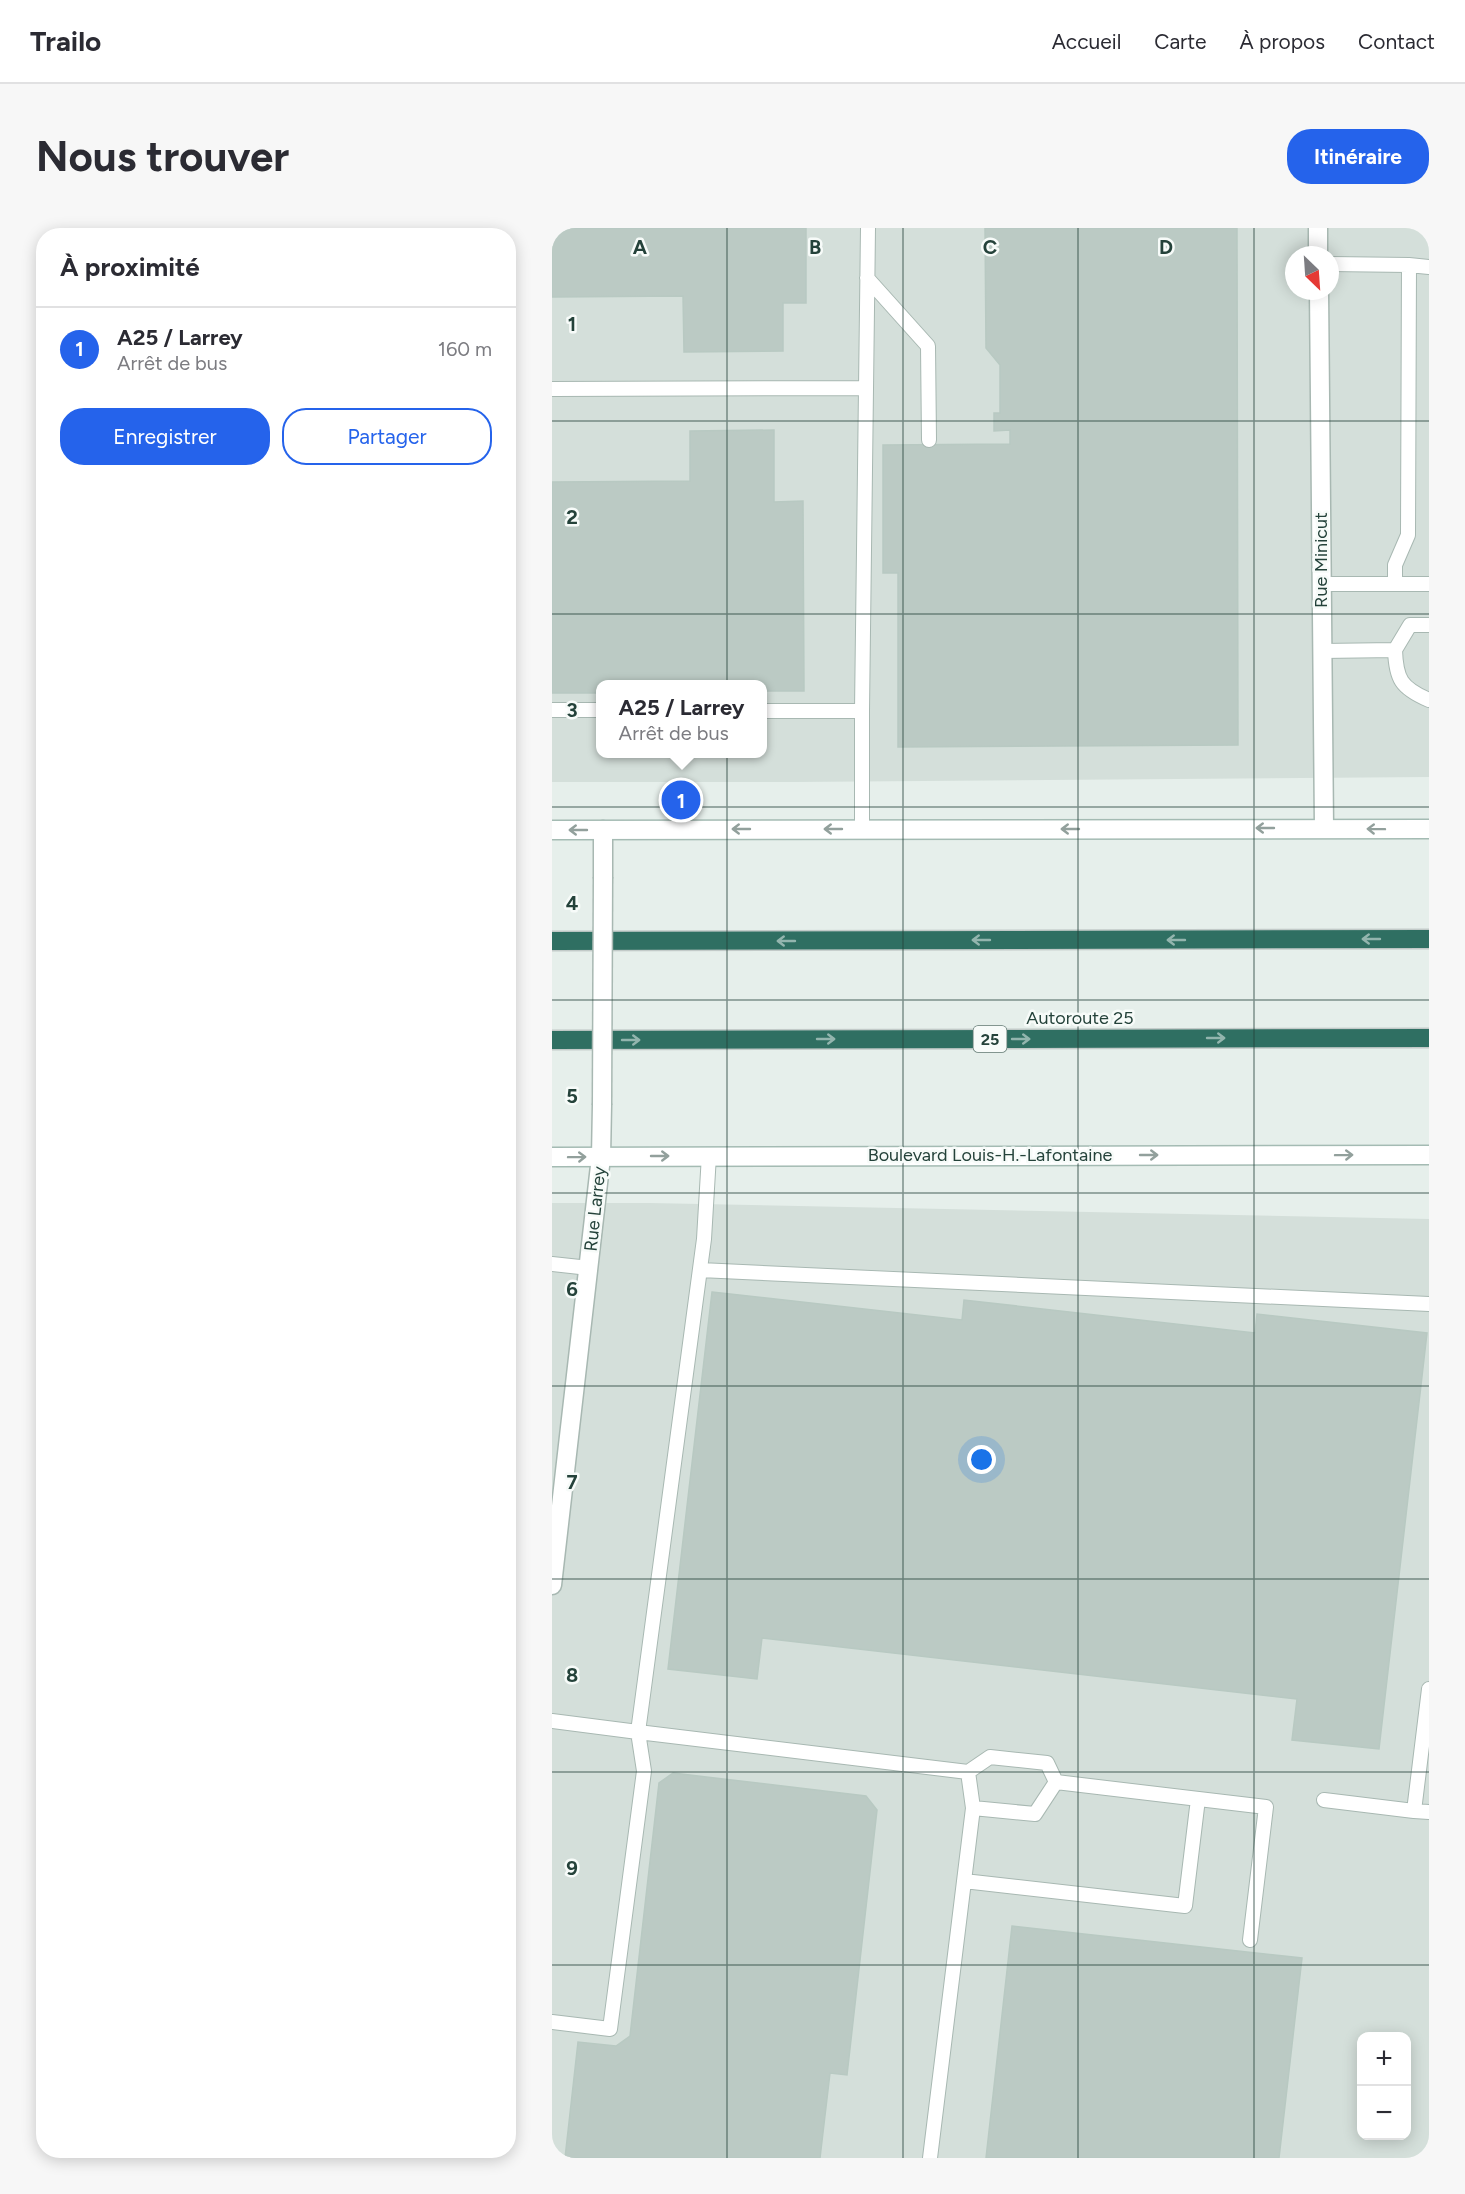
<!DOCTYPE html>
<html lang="fr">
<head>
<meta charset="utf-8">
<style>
  :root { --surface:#fff; --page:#f7f7f7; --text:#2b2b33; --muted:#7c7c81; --line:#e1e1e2; --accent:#2563eb }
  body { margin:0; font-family:Figtree,sans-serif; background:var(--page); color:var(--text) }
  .controls { position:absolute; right:18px; bottom:18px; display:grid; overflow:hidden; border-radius:12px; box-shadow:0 3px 15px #0003 }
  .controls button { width:54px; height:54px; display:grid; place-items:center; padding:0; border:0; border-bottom:2px solid var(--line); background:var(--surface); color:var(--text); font:30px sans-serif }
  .compass { position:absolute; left:733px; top:18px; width:54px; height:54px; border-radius:50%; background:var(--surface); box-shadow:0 3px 15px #0003; rotate:155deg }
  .you { position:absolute; left:430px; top:1232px; width:21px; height:21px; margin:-15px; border:4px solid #fff; border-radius:50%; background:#1a73e8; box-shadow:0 0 0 9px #1a73e833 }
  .badge { display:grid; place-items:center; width:39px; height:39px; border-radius:50%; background:var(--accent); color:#fff; font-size:20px; font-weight:700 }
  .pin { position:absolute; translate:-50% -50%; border:3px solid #fff; box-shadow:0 2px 6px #0006 }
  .popup { position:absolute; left:44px; top:452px; width:171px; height:78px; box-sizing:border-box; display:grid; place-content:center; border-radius:12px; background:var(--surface); filter:drop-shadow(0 2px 4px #0005); font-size:20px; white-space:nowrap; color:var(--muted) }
  .popup b { font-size:22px; color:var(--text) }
  .popup::after { content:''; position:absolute; left:50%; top:100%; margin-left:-12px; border:12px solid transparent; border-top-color:var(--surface) }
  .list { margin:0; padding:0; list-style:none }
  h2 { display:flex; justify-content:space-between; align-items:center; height:78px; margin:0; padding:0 24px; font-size:26px }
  h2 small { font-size:20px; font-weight:400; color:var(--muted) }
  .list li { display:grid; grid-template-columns:39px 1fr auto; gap:18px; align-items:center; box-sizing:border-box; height:84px; padding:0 24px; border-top:2px solid var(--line) }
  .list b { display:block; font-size:22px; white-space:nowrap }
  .list p { margin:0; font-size:20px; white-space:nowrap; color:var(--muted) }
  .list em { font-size:20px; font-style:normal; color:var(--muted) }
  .actions { display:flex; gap:12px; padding:18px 24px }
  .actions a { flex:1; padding:14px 0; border:2px solid var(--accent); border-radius:24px; text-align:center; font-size:21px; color:var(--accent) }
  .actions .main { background:var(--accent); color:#fff }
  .map { position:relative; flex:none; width:877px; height:1930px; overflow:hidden; border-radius:24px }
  header { display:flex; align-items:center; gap:36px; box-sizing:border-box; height:84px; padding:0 30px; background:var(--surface); border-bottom:2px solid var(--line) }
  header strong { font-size:28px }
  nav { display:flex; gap:33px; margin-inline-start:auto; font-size:21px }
  .intro { display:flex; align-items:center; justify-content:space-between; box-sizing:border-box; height:144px; padding:0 36px }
  h1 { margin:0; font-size:42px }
  .button { padding:15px 27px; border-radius:24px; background:var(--accent); color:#fff; font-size:21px; font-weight:700 }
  main { display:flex; gap:36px; padding:0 36px }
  aside { flex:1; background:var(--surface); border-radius:24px; box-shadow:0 3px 15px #0003 }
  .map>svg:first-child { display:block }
  .built { fill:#d4dfda; fill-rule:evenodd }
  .building { fill:#bbcac4; stroke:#b8c9c2; stroke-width:1.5 }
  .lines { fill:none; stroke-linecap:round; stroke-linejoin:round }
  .lane-casing { stroke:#a8b8b2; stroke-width:16 }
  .street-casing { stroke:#a8b8b2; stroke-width:21 }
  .secondary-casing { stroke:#a4bbb3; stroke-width:21 }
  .highway-casing { stroke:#c2cac8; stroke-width:21 }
  .lane { stroke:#fff; stroke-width:14 }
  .street { stroke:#fff; stroke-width:18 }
  .secondary { stroke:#fff; stroke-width:18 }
  .highway { stroke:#2f6f62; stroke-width:18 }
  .street-bridge-casing { stroke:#a8b8b2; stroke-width:21; stroke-linecap:butt }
  .street-bridge { stroke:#fff; stroke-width:18 }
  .oneway { stroke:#92a09c }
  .oneway2 { stroke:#93b5ae }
  .grid { fill:none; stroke:#24423a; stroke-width:1.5; stroke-opacity:0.55 }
  .labels { text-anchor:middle; stroke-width:5; stroke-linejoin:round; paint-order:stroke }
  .shield { fill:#f7fbf9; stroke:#637a73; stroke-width:1.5 }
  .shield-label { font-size:16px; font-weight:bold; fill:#24423a }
  .street-label { font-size:18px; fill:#24423a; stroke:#f7fbf9 }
  .grid-label { font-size:20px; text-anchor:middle; font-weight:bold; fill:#24423a; stroke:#f7fbf9; stroke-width:5; stroke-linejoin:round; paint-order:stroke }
</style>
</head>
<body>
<header>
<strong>Trailo</strong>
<nav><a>Accueil</a><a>Carte</a><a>À propos</a><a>Contact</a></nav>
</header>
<div class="intro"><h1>Nous trouver</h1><a class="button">Itinéraire</a></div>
<main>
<aside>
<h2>À proximité<small></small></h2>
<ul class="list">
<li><span class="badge">1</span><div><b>A25 / Larrey</b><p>Arrêt de bus</p></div><em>160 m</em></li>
</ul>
<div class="actions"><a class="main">Enregistrer</a><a>Partager</a></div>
</aside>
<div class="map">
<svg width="877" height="1930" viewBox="0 0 877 1930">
  <rect width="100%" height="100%" fill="#e6efeb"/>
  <path class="built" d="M0,0H877V549L244,554H0ZM742,27H778V63H742ZM48,456H210V526H48Z
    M0,975H98L877,991V1930H0ZM810,1808H854V1908H810Z"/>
  <path class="building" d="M0,0H254V75H231V123L132,124L131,68L0,69Z
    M433,0H685L686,517L346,519V345H331V217L458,216V202L442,203V185H448V137L434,120Z
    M222,202V274L251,273L252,463H210V456H48V465H0V254L138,253V203Z
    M160,1064L410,1092L412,1072L703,1105L705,1086L875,1105L827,1521L740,1512L745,1471L210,1410L205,1451L116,1441Z
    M121,1545L314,1568L325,1582L295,1847L278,1845L268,1930H13L26,1814L64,1818L78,1808L107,1555Z
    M460,1698L750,1730L727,1930H434Z"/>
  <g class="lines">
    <defs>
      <path id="lane" d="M857,37L877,39
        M315,50L376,118L377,212
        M0,161L314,160
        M770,356H843V337L856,307L857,37L778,36
        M843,356H877
        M843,422L858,397H877
        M770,423L843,422C844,451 849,460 877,472
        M0,482H48
        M210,483H310V601
        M310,483L316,0
        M0,1036L37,1040
        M148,1042L877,1076
        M877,1461L862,1583L877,1584
        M0,1493L86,1504L152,1011L157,927
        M416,1544L421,1580L483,1586L504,1554
        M772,1572L862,1583
        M412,1653L633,1678L646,1571
        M0,1794L58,1801L92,1543L86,1504L416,1544L438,1529L495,1535L504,1554L714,1579L698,1712
        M378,1930L421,1580"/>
      <path id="street" d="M766,0V27
        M767,63L772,600
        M51,649V602
        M0,1357L49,929L50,877"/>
      <path id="secondary" d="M0,602L877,601
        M0,929L877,927"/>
      <path id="highway" d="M0,713L877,711
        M0,812L877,810"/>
    </defs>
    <use href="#lane" class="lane-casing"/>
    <use href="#street" class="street-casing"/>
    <use href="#secondary" class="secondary-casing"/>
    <use href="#highway" class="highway-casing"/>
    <use href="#lane" class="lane"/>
    <use href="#street" class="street"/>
    <use href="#secondary" class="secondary"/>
    <use href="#highway" class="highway"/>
    <defs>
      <path id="street-bridge" d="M50,877L51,649"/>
    </defs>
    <use href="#street-bridge" class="street-bridge-casing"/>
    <use href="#street-bridge" class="street-bridge"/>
  </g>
  <defs><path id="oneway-shaft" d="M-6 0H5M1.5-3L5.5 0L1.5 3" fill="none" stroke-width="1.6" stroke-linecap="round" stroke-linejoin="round" transform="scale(1.5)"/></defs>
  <g class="oneway">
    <use href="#oneway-shaft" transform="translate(713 600) rotate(180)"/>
    <use href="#oneway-shaft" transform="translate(189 601) rotate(180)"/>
    <use href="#oneway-shaft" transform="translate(281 601) rotate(180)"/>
    <use href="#oneway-shaft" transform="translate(518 601) rotate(180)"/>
    <use href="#oneway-shaft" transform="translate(824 601) rotate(-179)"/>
    <use href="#oneway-shaft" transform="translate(26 602) rotate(-180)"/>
    <use href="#oneway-shaft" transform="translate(597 927)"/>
    <use href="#oneway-shaft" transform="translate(792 927) rotate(-1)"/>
    <use href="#oneway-shaft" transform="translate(108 928)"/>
    <use href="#oneway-shaft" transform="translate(25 929) rotate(-1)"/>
  </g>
  <g class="oneway2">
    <use href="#oneway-shaft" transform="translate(819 711) rotate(180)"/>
    <use href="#oneway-shaft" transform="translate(429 712) rotate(180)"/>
    <use href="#oneway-shaft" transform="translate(624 712) rotate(180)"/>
    <use href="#oneway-shaft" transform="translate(234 713) rotate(180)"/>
    <use href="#oneway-shaft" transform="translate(664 810)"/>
    <use href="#oneway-shaft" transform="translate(274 811)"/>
    <use href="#oneway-shaft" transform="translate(469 811)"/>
    <use href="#oneway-shaft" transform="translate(79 812)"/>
  </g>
  <path class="grid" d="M175,0V1930M351,0V1930M526,0V1930M702,0V1930M0,193H877M0,386H877M0,579H877M0,772H877M0,965H877M0,1158H877M0,1351H877M0,1544H877M0,1737H877"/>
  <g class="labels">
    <rect class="shield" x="421.5" y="798" width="33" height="26" rx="4.5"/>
    <g class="shield-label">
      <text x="438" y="817">25</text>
    </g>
    <g class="street-label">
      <text transform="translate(769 332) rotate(-90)" y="6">Rue Minicut</text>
      <text x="528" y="796">Autoroute 25</text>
      <text x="438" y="933">Boulevard Louis-H.-Lafontaine</text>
      <text transform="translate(43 981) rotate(-84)" y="6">Rue Larrey</text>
    </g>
  </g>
  <g class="grid-label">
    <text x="88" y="26">A</text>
    <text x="263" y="26">B</text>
    <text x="438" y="26">C</text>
    <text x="614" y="26">D</text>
    <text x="20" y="103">1</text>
    <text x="20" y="296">2</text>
    <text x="20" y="489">3</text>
    <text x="20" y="682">4</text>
    <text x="20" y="875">5</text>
    <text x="20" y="1068">6</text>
    <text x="20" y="1261">7</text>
    <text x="20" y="1454">8</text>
    <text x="20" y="1647">9</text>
  </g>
</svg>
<div class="controls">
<button>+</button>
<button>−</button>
</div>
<svg class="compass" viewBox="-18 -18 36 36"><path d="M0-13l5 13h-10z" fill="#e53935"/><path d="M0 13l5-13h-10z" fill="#7c7c81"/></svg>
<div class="you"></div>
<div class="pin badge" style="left:129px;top:572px">1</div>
<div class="popup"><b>A25 / Larrey</b>Arrêt de bus</div>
</div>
</main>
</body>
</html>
